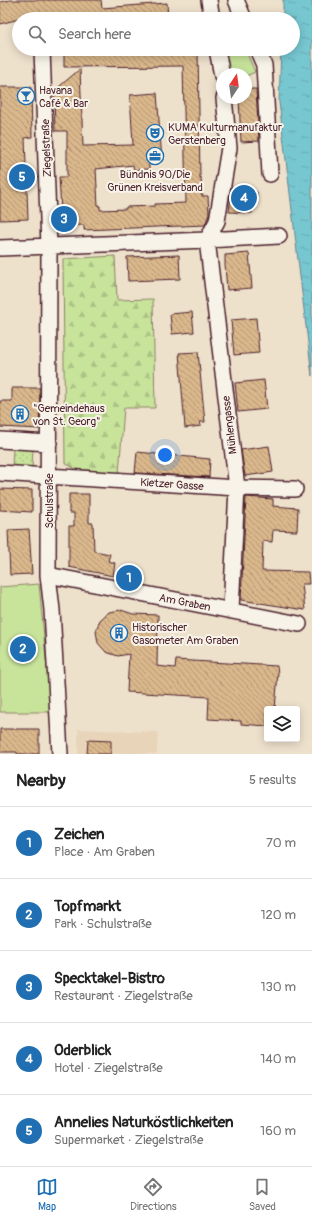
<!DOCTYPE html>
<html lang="en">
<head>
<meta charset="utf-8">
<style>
  :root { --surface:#fff; --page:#f6f6f6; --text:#222; --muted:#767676; --line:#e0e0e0; --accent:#1f6fb2 }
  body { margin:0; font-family:Pangolin,sans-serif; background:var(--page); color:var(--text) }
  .controls { position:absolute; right:12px; bottom:12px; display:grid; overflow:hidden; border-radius:4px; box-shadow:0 2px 10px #0003 }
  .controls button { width:36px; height:36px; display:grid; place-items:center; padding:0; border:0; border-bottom:1px solid var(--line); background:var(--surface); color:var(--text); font:20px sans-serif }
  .compass { position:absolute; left:216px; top:68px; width:36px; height:36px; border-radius:50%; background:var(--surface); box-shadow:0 2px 10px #0003; rotate:13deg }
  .you { position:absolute; left:165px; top:455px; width:14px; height:14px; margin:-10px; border:3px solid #fff; border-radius:50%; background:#1a73e8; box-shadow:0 0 0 6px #1a73e833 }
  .badge { display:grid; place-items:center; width:26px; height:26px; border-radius:50%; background:var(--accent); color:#fff; font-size:13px; font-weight:700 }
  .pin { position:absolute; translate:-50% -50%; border:2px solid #fff; box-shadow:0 1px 4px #0006 }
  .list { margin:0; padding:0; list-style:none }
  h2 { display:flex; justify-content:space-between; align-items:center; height:52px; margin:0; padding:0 16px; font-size:17px }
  h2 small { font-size:13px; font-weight:400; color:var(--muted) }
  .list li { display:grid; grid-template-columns:26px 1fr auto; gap:12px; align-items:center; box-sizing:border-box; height:72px; padding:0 16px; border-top:1px solid var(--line) }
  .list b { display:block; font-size:15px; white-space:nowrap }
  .list p { margin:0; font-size:13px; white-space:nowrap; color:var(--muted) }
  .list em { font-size:13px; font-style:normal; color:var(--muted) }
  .icon { flex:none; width:22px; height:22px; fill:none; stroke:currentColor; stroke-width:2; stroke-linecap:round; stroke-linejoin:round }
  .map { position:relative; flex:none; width:312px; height:754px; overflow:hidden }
  .search { position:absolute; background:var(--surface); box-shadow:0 2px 10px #0003; left:12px; right:12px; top:12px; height:44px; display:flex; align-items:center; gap:10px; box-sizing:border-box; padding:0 14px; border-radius:22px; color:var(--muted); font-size:15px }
  .sheet { height:412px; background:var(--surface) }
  nav { display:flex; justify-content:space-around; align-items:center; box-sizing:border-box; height:56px; border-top:1px solid var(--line); background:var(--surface); font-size:11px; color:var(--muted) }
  nav a { display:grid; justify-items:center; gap:2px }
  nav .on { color:var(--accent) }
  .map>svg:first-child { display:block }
  .built { fill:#e8d5b9 }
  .grass { fill:url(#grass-dots); stroke:#898263 }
  .forest { fill:url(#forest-firs); stroke:#898263 }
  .park { fill:#c8e49b; stroke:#898263 }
  .water { fill:url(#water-ripples); stroke:#65848f }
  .building { fill:url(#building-back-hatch); stroke:#4a1f2b }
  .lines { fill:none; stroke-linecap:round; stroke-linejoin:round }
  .street-casing { stroke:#4a1f2b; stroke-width:18 }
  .street { stroke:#f7f3e8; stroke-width:15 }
  .labels { text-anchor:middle; stroke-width:4; stroke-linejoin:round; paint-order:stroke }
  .poi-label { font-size:11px; fill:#4a1f2b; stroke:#f7f3e8; text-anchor:start }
  .street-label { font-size:11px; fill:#4a1f2b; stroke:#f7f3e8 }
</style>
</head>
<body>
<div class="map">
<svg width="312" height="754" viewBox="0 0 312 754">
  <defs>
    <pattern id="grass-dots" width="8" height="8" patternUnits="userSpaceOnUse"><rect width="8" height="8" fill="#c8e49b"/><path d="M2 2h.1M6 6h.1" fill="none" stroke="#adc386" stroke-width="1.8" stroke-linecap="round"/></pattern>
    <pattern id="forest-firs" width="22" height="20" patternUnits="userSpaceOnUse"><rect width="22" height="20" fill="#c8e49b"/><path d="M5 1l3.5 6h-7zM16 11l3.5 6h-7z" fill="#adc386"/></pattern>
    <pattern id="water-ripples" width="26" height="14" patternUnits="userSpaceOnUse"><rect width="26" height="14" fill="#77c7d1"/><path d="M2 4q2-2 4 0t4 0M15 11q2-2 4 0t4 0" fill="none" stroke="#68aab4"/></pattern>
    <pattern id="building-back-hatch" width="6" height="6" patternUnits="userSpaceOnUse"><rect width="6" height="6" fill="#dab88c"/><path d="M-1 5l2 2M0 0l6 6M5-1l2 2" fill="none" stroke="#b39573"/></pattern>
  </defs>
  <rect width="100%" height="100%" fill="#eee1cc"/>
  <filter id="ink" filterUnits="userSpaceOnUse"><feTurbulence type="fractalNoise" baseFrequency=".025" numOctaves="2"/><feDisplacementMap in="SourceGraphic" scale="8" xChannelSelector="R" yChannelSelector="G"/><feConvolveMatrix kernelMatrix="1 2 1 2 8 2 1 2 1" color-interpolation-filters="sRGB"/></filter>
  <g filter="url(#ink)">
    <path class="built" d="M78,729L158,732L157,754H78Z"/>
    <path class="grass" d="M13,447L33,448L32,468L12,467Z"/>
    <path class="forest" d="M115,256L117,300L153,299L155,408H124L119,473L76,469L65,463L63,259Z"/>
    <path class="park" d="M223,49H245L255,72L246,76V74H227Z
      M39,584L51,712H0V587Z"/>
    <path class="water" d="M283,0H312V376L279,102L281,49H293V19H283Z"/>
    <path class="building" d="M10,0H101L102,8L167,3L168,19H19L0,24V2Z
      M64,49H198L200,178L201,177L202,196H208L209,214L205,225L84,230V225L57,226V211H61L59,177H67V131H55L54,91L80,69L83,146L133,145L130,95L157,93L162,161L149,163V169L134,170L133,165L96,169L98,206H100V210L126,209V207L155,206V204L186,203L183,66L64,67Z
      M0,87H31L32,137L25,138L28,219L0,220Z
      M246,89H256L259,141L241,142L239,98H246Z
      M232,188H246V192H257V205H253L252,213L229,212Z
      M249,253L252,288L227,290L225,265V255Z
      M179,255L180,279L128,281L127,257Z
      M192,312L194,332L172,334L170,314Z
      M256,318L259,353L234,355L231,320Z
      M198,352L205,422H200L201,426L185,428L179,353Z
      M264,380L267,409L238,412L235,383Z
      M12,388H40L39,429L0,427V401H12Z
      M269,446L273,472L245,476L241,450Z
      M137,452L210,459L209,477L135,473Z
      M0,489L32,490V512L0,510Z
      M69,494H89V523H93L94,551L110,554L108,561L115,563L113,576L69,567V526H74V513H69Z
      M246,497L273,499V506L298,508L297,531L273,530L272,542L263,541L262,571L308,572L309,584H302L305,610L241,600Z
      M29,529L32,574L10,575L8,530Z
      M121,610L133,614L158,615L157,666L175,668L176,660L277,666L278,674L275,709H267V726L241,724V721L208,719L209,697L127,692L129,654L118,656L106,652L98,643L96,631L100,620L109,612Z
      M0,729H39V754H17V752H0Z
      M88,740L111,741V754H87Z"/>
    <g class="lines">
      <defs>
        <path id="street" d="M209,0L212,19
          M236,0L244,19
          M42,49L49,247L48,575L52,610L60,754
          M217,49L222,76
          M257,49L264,65L270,174
          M224,98L229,148L217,221L207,240L237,488L231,610
          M0,248L207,240L279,236
          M0,440L49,443
          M0,473L237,488L295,489
          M48,575L299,624"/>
      </defs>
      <use href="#street" class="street-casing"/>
      <use href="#street" class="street"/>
    </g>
  </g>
  <defs>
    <symbol id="bar-ring" viewBox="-11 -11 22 22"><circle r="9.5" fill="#f7f3e8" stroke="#1f6fb2" stroke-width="1.5"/><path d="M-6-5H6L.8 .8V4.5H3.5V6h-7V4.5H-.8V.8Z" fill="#1f6fb2"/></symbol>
    <symbol id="theatre-ring" viewBox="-11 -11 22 22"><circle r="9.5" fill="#f7f3e8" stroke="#1f6fb2" stroke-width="1.5"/><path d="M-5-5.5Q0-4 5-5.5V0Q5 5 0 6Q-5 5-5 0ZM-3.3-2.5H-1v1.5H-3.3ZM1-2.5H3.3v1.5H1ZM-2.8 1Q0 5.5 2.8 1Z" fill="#1f6fb2"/></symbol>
    <symbol id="office-ring" viewBox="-11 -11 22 22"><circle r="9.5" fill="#f7f3e8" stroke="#1f6fb2" stroke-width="1.5"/><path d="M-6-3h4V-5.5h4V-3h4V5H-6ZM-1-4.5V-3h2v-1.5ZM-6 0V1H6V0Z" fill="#1f6fb2"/></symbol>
    <symbol id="building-ring" viewBox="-11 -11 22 22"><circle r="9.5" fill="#f7f3e8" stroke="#1f6fb2" stroke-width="1.5"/><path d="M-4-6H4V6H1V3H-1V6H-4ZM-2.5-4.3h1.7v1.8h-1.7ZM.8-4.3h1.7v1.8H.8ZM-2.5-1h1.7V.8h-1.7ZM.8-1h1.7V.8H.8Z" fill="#1f6fb2"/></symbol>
  </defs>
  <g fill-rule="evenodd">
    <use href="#bar-ring" x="16" y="86" width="20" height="20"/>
    <use href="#theatre-ring" x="145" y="123" width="20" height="20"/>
    <use href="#office-ring" x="145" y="146" width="20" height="20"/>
    <use href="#building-ring" x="10" y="404" width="20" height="20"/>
    <use href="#building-ring" x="109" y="623" width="20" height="20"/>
  </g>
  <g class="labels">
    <g class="poi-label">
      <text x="39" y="94">Havana<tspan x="39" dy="13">Café &amp; Bar</tspan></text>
      <text x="168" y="131">KUMA Kulturmanufaktur<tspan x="168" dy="13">Gerstenberg</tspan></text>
      <text x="155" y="178" text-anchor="middle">Bündnis 90/Die<tspan x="155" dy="13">Grünen Kreisverband</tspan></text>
      <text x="33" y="412">"Gemeindehaus<tspan x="33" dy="13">von St. Georg"</tspan></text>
      <text x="132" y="631">Historischer<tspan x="132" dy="13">Gasometer Am Graben</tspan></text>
    </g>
    <g class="street-label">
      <text transform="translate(46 148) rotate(-92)" y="4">Ziegelstraße</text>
      <text transform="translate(229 425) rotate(-97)" y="4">Mühlengasse</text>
      <text transform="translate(172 484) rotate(4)" y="4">Kietzer Gasse</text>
      <text transform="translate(49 501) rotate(-90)" y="4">Schulstraße</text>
      <text transform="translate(185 602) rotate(11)" y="4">Am Graben</text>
    </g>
  </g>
</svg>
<div class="controls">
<button><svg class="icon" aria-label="layers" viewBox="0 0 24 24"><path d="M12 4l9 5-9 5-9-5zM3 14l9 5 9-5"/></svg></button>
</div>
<svg class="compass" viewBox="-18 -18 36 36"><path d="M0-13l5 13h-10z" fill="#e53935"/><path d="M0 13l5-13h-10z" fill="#767676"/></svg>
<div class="you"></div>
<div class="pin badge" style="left:129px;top:578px">1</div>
<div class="pin badge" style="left:23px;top:649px">2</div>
<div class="pin badge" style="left:64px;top:219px">3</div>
<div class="pin badge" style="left:244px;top:198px">4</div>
<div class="pin badge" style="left:22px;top:177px">5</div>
<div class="search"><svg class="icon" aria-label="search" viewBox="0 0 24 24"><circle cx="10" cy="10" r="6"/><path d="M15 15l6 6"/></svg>Search here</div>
</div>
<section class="sheet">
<h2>Nearby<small>5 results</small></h2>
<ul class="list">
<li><span class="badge">1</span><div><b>Zeichen</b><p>Place · Am Graben</p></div><em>70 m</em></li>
<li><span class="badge">2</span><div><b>Topfmarkt</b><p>Park · Schulstraße</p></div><em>120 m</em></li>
<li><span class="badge">3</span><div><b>Specktakel-Bistro</b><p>Restaurant · Ziegelstraße</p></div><em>130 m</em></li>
<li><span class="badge">4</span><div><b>Oderblick</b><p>Hotel · Ziegelstraße</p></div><em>140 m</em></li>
<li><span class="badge">5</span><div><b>Annelies Naturköstlichkeiten</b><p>Supermarket · Ziegelstraße</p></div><em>160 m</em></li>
</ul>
</section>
<nav>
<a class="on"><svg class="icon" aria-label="map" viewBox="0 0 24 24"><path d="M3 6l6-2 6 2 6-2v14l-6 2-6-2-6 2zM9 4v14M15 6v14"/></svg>Map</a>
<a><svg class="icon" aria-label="directions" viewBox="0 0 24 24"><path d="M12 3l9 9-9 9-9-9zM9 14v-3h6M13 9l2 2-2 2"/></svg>Directions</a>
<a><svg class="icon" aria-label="saved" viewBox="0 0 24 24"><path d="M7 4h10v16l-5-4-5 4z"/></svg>Saved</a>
</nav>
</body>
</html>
